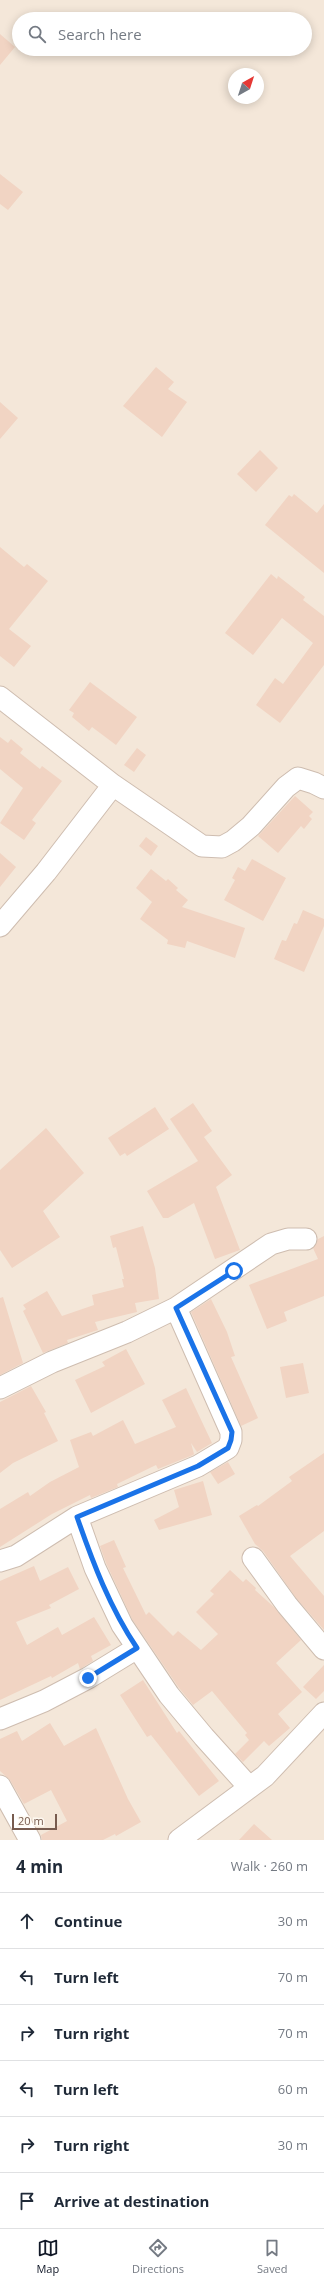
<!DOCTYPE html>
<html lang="en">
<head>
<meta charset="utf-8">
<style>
  :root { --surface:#fff; --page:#f2f2f3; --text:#1f2937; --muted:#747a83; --line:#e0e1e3; --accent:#111827 }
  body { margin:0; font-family:"Open Sans",sans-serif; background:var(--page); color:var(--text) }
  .compass { position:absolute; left:228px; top:68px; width:36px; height:36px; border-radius:50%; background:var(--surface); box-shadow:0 2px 10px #0003; rotate:39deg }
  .scale { position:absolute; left:12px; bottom:10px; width:45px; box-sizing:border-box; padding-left:4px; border:2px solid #775b4e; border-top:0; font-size:11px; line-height:14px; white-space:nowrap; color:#775b4e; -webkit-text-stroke:3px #fef9f1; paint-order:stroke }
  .stop { position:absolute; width:12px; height:12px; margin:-9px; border:3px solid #1a73e8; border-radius:50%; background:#fff }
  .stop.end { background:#1a73e8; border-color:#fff; box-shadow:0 1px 4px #0008 }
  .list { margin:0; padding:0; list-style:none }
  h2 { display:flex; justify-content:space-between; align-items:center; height:52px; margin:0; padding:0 16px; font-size:17px }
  h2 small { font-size:13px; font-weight:400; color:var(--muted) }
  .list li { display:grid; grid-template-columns:26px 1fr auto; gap:12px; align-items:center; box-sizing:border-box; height:56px; padding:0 16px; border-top:1px solid var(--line) }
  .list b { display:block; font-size:15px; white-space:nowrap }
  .list em { font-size:13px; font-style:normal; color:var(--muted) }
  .icon { flex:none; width:22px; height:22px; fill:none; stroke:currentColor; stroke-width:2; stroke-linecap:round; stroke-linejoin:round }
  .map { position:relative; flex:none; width:324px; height:1840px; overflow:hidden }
  .search { position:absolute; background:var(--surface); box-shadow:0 2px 10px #0003; left:12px; right:12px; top:12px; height:44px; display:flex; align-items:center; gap:10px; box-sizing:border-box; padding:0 14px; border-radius:22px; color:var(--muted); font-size:15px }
  .sheet { height:388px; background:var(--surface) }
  nav { display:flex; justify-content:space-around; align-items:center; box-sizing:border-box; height:56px; border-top:1px solid var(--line); background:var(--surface); font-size:11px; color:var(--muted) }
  nav a { display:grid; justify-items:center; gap:2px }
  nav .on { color:var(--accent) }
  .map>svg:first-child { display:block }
  .residential { fill:#f4e7d9; fill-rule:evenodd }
  .building { fill:#f1d4c3 }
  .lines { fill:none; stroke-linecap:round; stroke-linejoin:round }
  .minor-casing { stroke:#cebdb0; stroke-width:23 }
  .minor { stroke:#fff; stroke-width:21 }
  .route { stroke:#1a73e8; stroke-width:5 }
</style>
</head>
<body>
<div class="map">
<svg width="324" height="1840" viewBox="0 0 324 1840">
  <rect width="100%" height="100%" fill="#fcf5eb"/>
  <path class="residential" d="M0,0H324V1840H0ZM19,19H305V49H19ZM234,74H258V98H234Z"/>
  <path class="building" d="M0,34L15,47L0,65Z
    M0,174L23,192L8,210L0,204Z
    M156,367L174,382L168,389L187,402L162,437L123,406Z
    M0,402L18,418L0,439Z
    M260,450L278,468L256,492L237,474Z
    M294,494L317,513L324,504V573L265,525L289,495L292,497Z
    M0,547L24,567L27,564L48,581L9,629L31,646L14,667L0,656Z
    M271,574L277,579L278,576L305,597L303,600L324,616V665L280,723L256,705L275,678L283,684L313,643L282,618L253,655L225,633Z
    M90,682L137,717L116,745L92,727L89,731L72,717L74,713L69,710Z
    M0,737L8,743L11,739L23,749L20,753L40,769L42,766L62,781L32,820L36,823L24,840L0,823L23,788L0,769Z
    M137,748L146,755L134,772L124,765Z
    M295,796L313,812L309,816L312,819L304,829L301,826L278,853L258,836Z
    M146,837L158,846L151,856L139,846Z
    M0,853L16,867L0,887Z
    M252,859L286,878L263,921L224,900L235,880L232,878L238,867L245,871Z
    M151,869L166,881L168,879L178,888L176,890L188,900L182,907L245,928L235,958L187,941L185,948L167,944L168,940L140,919L152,902L136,888Z
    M303,910L324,919V926L304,972L274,959L282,940L286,941L294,923L297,924Z
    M193,1103L212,1131L204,1137L232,1175L216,1187L240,1250L215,1259L194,1203L168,1218H163L147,1191L198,1161L170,1119Z
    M155,1107L169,1129L127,1156L125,1153L120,1156L108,1138Z
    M46,1128L84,1173L43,1211L60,1237L12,1268L0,1250V1170Z
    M143,1226L155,1268L159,1299L135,1303L137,1312L95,1322L98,1330L67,1340L68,1343L43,1353L23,1311L26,1309L23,1305L47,1291L62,1316L94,1305L92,1295L124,1287L122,1279H124L116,1247L113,1248L110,1236Z
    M324,1236V1296L284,1312L287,1321L267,1329L249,1285L318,1259L313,1248L318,1239Z
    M3,1297L23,1363L0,1375V1298Z
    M211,1299L227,1332L235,1356L231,1357L258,1418L241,1426L191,1312Z
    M126,1349L145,1384L91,1413L75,1380L105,1366L102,1362Z
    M303,1363L309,1393L286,1398L280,1367Z
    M31,1386L46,1412L44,1413L58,1441L13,1463L0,1473V1402Z
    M186,1388L212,1443L197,1452L191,1443L194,1454L193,1455L158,1469L156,1465L117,1484L118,1487L91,1498L90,1495L52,1514L0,1547V1509L28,1492L30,1496L50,1482L79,1467L70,1440L91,1432L93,1436L123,1420L135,1444L176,1427L162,1400Z
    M324,1453V1531L290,1556L324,1596V1630L296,1598L263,1551L255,1544L239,1516L257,1505L258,1506L292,1481L289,1477Z
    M228,1462L235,1474L218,1484L210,1472Z
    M203,1481L212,1515L159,1530L154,1520L179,1507L174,1490Z
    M114,1540L126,1567L123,1568L146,1615L149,1612L173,1636L178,1631L201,1650L218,1634L196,1612L214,1594L210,1591L230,1570L243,1582L246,1579L256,1588L255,1590L275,1608L301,1640L276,1663L302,1692L278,1714L290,1728L269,1746L264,1741L243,1762L235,1754L249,1740L245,1735L247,1733L212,1691L193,1705L179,1688L132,1619L106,1563L100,1546Z
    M34,1566L40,1581L68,1567L79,1589L49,1605L51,1608L16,1622L27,1645L58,1627L62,1635L94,1617L111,1645L91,1656L93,1661L80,1669L78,1663L52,1678L51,1676L0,1700V1581Z
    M324,1665V1691L316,1699L303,1687Z
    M143,1680L177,1733L179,1731L219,1781L199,1796L151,1735L147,1737L120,1695Z
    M50,1723L64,1746L96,1728L128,1799L141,1822L116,1836L115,1834L103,1840H42L41,1835L67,1821L51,1790L24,1804L10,1780L0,1771V1739L17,1731L22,1741Z
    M254,1824L272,1840H239Z"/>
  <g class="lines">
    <defs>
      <path id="minor" d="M0,697L113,785L202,846L222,847L233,841L251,826L286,787L298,778L314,783L324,788
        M0,926L46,872L113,785
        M0,1388L52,1362L127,1332L176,1308L271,1244L288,1239H306
        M77,1517L95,1568L122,1625L169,1695L204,1737L249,1787
        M253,1558L287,1605L324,1649
        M0,1561L16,1556L77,1517L198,1466L228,1448L231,1440V1432L176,1308
        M0,1719L44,1701L88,1678L137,1648
        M0,1786L30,1840
        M179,1840L265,1776L324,1713"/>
    </defs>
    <use href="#minor" class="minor-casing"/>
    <use href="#minor" class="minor"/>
  </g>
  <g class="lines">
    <path class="route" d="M88,1678L137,1648C110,1608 93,1563 77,1517L198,1466L228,1448L231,1440L232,1432L176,1308L234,1271"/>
  </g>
</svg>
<svg class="compass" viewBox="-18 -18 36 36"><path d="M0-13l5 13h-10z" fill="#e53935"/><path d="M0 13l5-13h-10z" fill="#747a83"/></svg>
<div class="scale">20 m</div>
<div class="stop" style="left:234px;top:1271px"></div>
<div class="stop end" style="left:88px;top:1678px"></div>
<div class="search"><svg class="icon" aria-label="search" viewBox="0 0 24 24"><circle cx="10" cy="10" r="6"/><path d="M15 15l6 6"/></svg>Search here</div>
</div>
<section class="sheet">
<h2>4 min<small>Walk · 260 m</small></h2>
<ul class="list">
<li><svg class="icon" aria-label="ahead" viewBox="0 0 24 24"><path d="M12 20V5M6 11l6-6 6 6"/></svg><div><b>Continue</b></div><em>30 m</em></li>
<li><svg class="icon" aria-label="left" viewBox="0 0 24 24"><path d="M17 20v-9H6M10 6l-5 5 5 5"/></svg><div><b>Turn left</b></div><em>70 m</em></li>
<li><svg class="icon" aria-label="right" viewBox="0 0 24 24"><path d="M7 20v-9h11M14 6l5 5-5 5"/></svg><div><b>Turn right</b></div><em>70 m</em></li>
<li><svg class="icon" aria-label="left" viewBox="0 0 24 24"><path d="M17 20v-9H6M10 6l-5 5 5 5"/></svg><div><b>Turn left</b></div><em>60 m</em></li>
<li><svg class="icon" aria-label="right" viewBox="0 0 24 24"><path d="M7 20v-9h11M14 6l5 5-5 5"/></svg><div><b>Turn right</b></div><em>30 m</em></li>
<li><svg class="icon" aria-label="arrive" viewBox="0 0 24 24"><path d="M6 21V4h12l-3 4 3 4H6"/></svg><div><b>Arrive at destination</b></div></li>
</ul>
</section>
<nav>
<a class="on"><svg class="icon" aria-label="map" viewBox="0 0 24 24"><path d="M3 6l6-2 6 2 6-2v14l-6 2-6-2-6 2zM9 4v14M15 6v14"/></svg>Map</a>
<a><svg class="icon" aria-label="directions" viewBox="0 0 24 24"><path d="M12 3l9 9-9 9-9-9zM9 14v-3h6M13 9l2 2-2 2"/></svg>Directions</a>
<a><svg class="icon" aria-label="saved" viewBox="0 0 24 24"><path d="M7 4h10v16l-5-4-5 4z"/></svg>Saved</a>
</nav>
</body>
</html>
